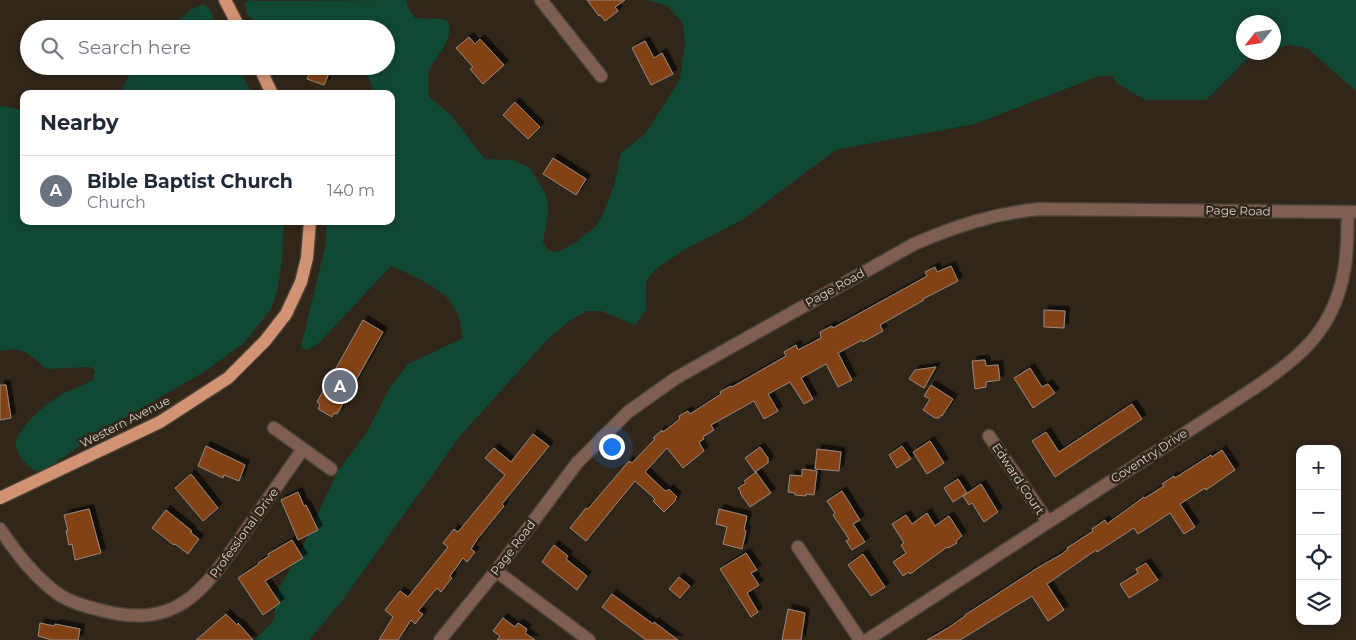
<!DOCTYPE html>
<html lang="en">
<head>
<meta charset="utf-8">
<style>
  :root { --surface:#fff; --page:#f2f2f3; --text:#1f2937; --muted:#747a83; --line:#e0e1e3; --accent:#2563eb }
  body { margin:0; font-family:Montserrat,sans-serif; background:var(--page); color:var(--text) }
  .controls { position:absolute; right:15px; bottom:15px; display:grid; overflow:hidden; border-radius:10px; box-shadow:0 2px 8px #0003 }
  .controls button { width:45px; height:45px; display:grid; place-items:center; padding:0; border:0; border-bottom:1px solid var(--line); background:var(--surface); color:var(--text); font:25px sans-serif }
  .compass { position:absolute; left:1236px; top:15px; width:45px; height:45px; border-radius:50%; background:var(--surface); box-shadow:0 2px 8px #0003; rotate:240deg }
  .you { position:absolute; left:611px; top:446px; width:18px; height:18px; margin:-12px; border:4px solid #fff; border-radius:50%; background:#1a73e8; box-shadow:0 0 0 8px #1a73e833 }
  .badge { display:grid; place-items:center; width:32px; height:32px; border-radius:50%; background:var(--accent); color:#fff; font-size:16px; font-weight:700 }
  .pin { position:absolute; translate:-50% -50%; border:2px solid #fff; box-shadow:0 1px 5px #0006 }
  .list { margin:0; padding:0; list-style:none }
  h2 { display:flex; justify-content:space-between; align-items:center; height:65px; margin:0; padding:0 20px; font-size:21px }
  h2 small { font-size:16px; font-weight:400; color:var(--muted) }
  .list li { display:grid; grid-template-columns:32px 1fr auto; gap:15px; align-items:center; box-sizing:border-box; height:70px; padding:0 20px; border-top:1px solid var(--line) }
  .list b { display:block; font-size:19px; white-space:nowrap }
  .list p { margin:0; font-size:16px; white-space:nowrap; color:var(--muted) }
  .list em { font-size:16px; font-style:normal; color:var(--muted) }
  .icon { flex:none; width:28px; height:28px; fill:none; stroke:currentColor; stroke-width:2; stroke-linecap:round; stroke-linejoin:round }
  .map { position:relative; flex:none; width:1356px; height:640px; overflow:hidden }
  .search { position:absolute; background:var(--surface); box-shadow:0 2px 8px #0003; left:20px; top:20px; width:375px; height:55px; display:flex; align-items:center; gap:12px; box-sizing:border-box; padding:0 18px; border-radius:28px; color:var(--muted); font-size:19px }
  .panel { position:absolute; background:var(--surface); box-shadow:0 2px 8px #0003; left:20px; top:90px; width:375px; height:135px; border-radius:10px }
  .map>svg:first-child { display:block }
  .green { fill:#114833 }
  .building { fill:#824216; stroke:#99877c; filter:url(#shadow) }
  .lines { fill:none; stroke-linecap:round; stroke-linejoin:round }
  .minor-casing { stroke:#4b4235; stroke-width:15 }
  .major-casing { stroke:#4b4235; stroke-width:15 }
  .minor { stroke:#7d5e50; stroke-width:12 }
  .major { stroke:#d29274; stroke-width:12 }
  .labels { text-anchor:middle; stroke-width:5; stroke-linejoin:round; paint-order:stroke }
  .street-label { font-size:12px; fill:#dad3cb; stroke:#302619 }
</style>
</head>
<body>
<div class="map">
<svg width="1356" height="640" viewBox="0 0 1356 640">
  <defs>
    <filter id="shadow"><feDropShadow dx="4.5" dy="-4.5" stdDeviation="0" flood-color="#0009"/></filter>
  </defs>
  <rect width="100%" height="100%" fill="#302619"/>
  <path class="green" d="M250,0L263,1L406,0L408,8L415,18L442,19L448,21C454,41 438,52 430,69C427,76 429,88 429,97L451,115L485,159L513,160L530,168L545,193L547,200L548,213L543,242L546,248L551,251L558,252L575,243L595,227L602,216L614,186L621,153L646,133L680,79L685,43L683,23L666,5L646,0H1356V91L1307,48L1288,45L1274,50V22H1244V52L1264,53L1249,57L1206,100H1145L1117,83L1112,76H1099L975,124L839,149L833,152L742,220L682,251L655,270L647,280L646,286V310L635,325L601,311H587L569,321L547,340L461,435L341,602L309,640H255L274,620L276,593L300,553L337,472L366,434L390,387L408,364L463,338C461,330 461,322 458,315C451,290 412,276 391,266L318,344L307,350L301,347L326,243V221H391V94H374L365,66H386V29H338L258,24L247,15L245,3Z
    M203,4C214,9 214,18 212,29H168L192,9Z
    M133,66H238L252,94H120Z
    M0,106L24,110V221H284L282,262L277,292L271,309L244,343L204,372L98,433L45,470L36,471C26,464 18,458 16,445C14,429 51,400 64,393C74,388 84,385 93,380L95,371L90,367L46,369C30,355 23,345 0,351Z"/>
  <path class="building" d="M587,0H625L615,7L618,11L605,21L600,15L599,16Z
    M469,37L475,44L480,39L504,65L483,84L470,69L473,67L456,48Z
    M645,41L654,58L662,53L673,74L651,85L632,48Z
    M312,66H332L324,85L307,79Z
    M515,102L540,127L528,139L503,115Z
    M553,158L586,179L576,195L543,174Z
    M951,266L958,281L923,299L924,300L880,325L883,331L863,342L862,340L838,353L852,380L838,387L826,364L801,378L813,399L804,404L790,382L768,394L778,411L764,419L754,401L711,425L714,430L703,437L704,439L699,442L704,451L683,468L667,448L645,472L664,490L667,491L669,489L677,497L675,499L676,500L664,512L653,501L655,499L635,481L586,541L570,528L586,508L588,509L629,461L632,463L655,439L653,438L662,430L663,432L680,419L679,416L688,411L690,414L721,394L720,392L731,386L732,387L786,356L784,352L796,345L798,350L821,338L820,332L832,326L833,328L920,280L927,276L925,272L935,267L937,272Z
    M1044,310L1065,311L1064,328L1044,327Z
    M363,320L383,332L337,414L334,413L332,417L318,409L320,405L317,402Z
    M985,360L986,366L998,365L1000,380L986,382V387L975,389L972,361Z
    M936,367L924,388L909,379L915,370Z
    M1030,368L1042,387L1048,384L1055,393L1033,408L1014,378Z
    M0,385H6L11,418L0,420Z
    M931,385L953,399L942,416L941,415L939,418H935L923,410L930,399L924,396Z
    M1132,404L1142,419L1055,477L1032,441L1046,432L1059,452Z
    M533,434L549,446L502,504L504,506L478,538L471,549L475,552L467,562L463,558L450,576L452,578L441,592L437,588L418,611L423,614L415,624L411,620L398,640H379L393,617L385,610L400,591L408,597L448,547L443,543L454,529L458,532L505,475L485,458L494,448L511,462Z
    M930,441L944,463L927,474L913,452Z
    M206,446L245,465L239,481L224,475L223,478L198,466Z
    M902,446L911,459L897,468L889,455Z
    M760,447L768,458V463L755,472L745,458Z
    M817,449L841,452L839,471L815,469Z
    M1222,450L1235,470L1206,490L1205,488L1180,504L1195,527L1184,534L1170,513L1138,534L1134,528L1097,552L1096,550L1047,584L1064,610L1048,621L1032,596L960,640H927L948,628L965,616V615L1039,567L1062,554L1068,549L1067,548L1093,531L1092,529L1105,520L1107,524L1144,497L1145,498L1164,486L1162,484L1174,476L1175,478L1211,455L1212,457Z
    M802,469L817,471L814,495L806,494V496L795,495V493L788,492L790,475L802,476Z
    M756,472L771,493L750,507L740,493L741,492L738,488L746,483L744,481Z
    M191,474L218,508L203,521L175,488Z
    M958,479L967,493L953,502L944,488Z
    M981,484L998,512L984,522L972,503L969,505L963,496Z
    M842,491L860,520L853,524L865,542L852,550L846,541L849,539L833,515L835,513L827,501Z
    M298,492L304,506L306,505L318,530L298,540L281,500Z
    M89,509L101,553L75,560L72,544L69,545L66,531H68L64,515Z
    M719,509L747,516L744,530L746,531L742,549L723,544L727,527L716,524Z
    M166,510L192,531L190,532L199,539L188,554L175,544L174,545L152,528Z
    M927,513L935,526L949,516L962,536L956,541L957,543L948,548L947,547L910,574L909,572L903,576L893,562L906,553L901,545L904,543L892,524L906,515L912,524Z
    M292,540L303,558L265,581L280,603L263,615L238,578L259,564L258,563L269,556L268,554Z
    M554,545L568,556L566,559L587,576L577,590L542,562Z
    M746,553L757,570L751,573L759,585L747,593L758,612L751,617L720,569Z
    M863,554L885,587L871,596L848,565Z
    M1146,563L1158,580L1129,598L1120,584L1138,573L1136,569Z
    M679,577L690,586L680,598L669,589Z
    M612,594L653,624L654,622L678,640H646L602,607Z
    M788,609L805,613L801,640H782Z
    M226,614L237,625L238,623L253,640H196Z
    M503,618L515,627L518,623L527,629L525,633L535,640H497L500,636L493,631Z
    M40,623L54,626L55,624L80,629L78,640H52L38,636Z"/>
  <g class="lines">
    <defs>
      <path id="minor" d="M541,0L601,76
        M274,428L331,469
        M989,436L1048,522
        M0,529C17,554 36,579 61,596C73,603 87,607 100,610C178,631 204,590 244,533C264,505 283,477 303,449
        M798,547L860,640
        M496,571L589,640
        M440,640L496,571L577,463L628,412L676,378L914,244C956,226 995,213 1040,209L1356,212
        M867,640L1256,387C1302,356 1334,328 1344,271C1348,252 1347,232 1348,212"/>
      <path id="major" d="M225,0L240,29
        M259,66L272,94
        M0,498L160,422L228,378L265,341L286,314L301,282L307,258L310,221"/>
    </defs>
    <use href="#minor" class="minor-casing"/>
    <use href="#major" class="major-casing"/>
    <use href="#minor" class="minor"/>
    <use href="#major" class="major"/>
  </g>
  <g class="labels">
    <g class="street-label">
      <text transform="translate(1238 211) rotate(1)" y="4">Page Road</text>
      <text transform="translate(835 288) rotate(-29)" y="4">Page Road</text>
      <text transform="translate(125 422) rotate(-27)" y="4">Western Avenue</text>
      <text transform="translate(1149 456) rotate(-33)" y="4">Coventry Drive</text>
      <text transform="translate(1018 479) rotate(56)" y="4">Edward Court</text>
      <text transform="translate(244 533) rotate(-54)" y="4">Professional Drive</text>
      <text transform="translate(513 548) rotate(-53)" y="4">Page Road</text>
    </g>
  </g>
</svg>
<div class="controls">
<button>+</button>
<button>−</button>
<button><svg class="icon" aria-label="locate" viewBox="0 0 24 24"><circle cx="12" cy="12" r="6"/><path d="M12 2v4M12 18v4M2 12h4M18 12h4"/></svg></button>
<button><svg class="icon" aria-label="layers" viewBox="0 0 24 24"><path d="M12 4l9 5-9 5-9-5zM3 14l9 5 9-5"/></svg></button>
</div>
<svg class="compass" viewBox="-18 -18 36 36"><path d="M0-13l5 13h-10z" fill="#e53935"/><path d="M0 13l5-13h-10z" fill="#747a83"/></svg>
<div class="you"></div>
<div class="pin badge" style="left:340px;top:386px;background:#6b7280">A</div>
<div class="search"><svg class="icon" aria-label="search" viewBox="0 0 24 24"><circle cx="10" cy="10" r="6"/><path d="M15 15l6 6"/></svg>Search here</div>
<section class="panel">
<h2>Nearby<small></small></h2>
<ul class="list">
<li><span class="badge" style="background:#6b7280">A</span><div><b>Bible Baptist Church</b><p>Church</p></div><em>140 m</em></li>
</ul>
</section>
</div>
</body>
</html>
